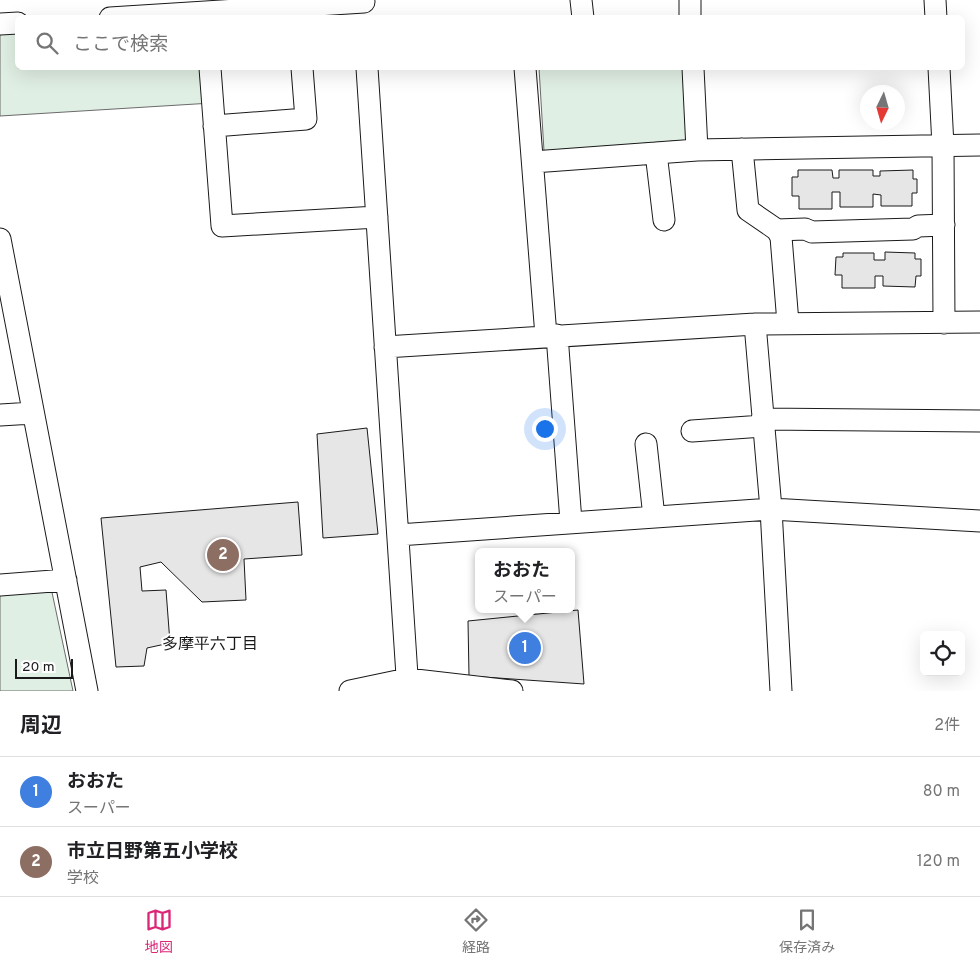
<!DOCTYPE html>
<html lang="ja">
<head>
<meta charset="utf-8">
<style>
  :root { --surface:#fff; --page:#f2f2f2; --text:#202124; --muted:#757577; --line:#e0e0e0; --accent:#db2777 }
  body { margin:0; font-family:Overpass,"Noto Sans JP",sans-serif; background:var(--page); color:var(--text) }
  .controls { position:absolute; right:15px; bottom:15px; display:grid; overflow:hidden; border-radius:8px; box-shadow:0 5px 20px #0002 }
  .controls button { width:45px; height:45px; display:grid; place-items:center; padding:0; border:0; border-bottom:1px solid var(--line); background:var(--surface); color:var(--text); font:25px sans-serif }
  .compass { position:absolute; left:860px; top:85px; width:45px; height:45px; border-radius:50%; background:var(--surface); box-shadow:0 5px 20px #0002; rotate:185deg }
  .scale { position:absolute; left:15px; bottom:12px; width:58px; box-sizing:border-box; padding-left:5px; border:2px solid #1a1a1a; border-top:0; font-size:14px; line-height:18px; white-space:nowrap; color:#1a1a1a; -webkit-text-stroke:4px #fff; paint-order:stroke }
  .you { position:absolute; left:544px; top:428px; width:18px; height:18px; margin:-12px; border:4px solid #fff; border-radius:50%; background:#1a73e8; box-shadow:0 0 0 8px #1a73e833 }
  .badge { display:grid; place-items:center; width:32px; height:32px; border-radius:50%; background:var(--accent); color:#fff; font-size:16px; font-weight:700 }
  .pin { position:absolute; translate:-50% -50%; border:2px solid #fff; box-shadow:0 1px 5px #0006 }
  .popup { position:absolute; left:475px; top:548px; width:100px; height:65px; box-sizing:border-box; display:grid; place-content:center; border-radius:8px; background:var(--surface); filter:drop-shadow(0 1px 4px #0005); font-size:16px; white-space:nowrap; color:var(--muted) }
  .popup b { font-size:19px; color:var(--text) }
  .popup::after { content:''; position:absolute; left:50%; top:100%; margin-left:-10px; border:10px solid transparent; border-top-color:var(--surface) }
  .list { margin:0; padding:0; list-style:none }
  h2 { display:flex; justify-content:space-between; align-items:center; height:65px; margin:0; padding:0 20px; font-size:21px }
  h2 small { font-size:16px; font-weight:400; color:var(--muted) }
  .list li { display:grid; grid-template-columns:32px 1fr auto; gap:15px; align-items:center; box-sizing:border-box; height:70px; padding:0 20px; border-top:1px solid var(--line) }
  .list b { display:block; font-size:19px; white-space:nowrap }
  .list p { margin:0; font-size:16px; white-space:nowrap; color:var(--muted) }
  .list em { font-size:16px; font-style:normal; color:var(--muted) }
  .icon { flex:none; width:28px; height:28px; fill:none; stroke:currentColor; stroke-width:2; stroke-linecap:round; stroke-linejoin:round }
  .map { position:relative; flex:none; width:980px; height:691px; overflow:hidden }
  .search { position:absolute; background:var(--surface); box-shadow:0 5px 20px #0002; left:15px; right:15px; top:15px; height:55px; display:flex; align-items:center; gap:12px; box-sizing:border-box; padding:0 18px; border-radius:8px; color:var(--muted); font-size:19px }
  .sheet { height:205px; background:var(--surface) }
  nav { display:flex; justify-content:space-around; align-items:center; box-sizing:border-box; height:70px; border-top:1px solid var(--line); background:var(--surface); font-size:14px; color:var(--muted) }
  nav a { display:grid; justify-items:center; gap:2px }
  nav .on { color:var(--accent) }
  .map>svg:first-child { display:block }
  .green { fill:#e0efe3; stroke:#6a6a6a }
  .building { fill:#e6e6e6; stroke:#1a1a1a }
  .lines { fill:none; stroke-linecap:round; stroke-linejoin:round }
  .minor-casing { stroke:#1a1a1a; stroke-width:23 }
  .minor { stroke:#fff; stroke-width:21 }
  .labels { text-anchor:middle; stroke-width:4; stroke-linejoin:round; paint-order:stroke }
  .neighbourhood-label { font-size:16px; fill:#1a1a1a; stroke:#fff }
</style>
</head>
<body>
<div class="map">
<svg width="980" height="691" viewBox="0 0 980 691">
  <rect width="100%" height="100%" fill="#fff"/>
  <path class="green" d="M17,23L18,68H210L212,103L0,116V24Z
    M539,68H685L688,140L544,151Z
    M50,583L73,691H0V589Z"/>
  <path class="building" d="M798,170H832L833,178H839V170H873V176H880V171L913,170V179H917V193H912V206H881V195L873,194V207H840V192H832V209H799V196H792V177H798Z
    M885,252L915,253V259H921V276H916L915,287L883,286V276H875V288H842V275H835L836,257H843V253H874V260H885Z
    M367,428L378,534L323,538L317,434Z
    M298,502L302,555L244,559L246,600L202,602L161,562L140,567L142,591L166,590L170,643L147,648L144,666L116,667L101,518Z
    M578,610L584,684L469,676L468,621Z"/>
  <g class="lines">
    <defs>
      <path id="minor" d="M581,0L583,18
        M690,0V18
        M935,0L936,18
        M110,18L364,2
        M0,24L18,23
        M210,68L222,226L377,217
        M367,68L408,691
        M525,68L546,336
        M693,68L697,150
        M939,68L943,146L944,323
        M214,126L306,119L302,68
        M742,149L748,210L777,230L781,237L788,323
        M656,153L664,220
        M533,162L697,150L980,145
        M777,230L805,229L812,232L913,229L918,226L944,225
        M0,239L87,691
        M755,324L771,509L781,691
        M557,335L571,522
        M385,347L755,324L980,322
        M0,415L33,413
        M762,419L980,421
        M692,431L763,426
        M646,444L654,517
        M398,535L771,509L980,521
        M0,585L66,580
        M350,691L407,679L512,691"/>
    </defs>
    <use href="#minor" class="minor-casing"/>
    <use href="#minor" class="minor"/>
  </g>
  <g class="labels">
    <g class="neighbourhood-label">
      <text x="210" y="649">多摩平六丁目</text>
    </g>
  </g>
</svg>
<div class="controls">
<button><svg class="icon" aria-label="locate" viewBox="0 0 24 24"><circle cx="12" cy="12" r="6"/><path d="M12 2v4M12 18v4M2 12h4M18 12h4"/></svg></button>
</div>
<svg class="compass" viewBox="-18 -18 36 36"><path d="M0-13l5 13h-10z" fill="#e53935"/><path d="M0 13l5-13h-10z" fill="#757577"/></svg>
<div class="scale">20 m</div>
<div class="you"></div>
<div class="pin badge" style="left:525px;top:648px;background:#3f7fe0">1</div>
<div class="popup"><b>おおた</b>スーパー</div>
<div class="pin badge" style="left:223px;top:555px;background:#8d6e63">2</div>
<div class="search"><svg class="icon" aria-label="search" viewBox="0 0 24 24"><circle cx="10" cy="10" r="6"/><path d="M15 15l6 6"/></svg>ここで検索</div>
</div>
<section class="sheet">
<h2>周辺<small>2件</small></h2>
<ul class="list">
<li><span class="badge" style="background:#3f7fe0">1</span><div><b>おおた</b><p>スーパー</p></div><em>80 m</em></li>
<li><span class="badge" style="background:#8d6e63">2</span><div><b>市立日野第五小学校</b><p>学校</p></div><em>120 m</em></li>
</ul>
</section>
<nav>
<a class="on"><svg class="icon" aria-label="map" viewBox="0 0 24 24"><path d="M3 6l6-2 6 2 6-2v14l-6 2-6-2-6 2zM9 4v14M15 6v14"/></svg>地図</a>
<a><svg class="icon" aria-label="directions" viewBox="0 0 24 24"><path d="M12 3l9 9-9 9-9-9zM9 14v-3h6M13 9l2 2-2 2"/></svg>経路</a>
<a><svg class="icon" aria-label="saved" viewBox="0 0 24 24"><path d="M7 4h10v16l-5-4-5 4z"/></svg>保存済み</a>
</nav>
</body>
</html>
